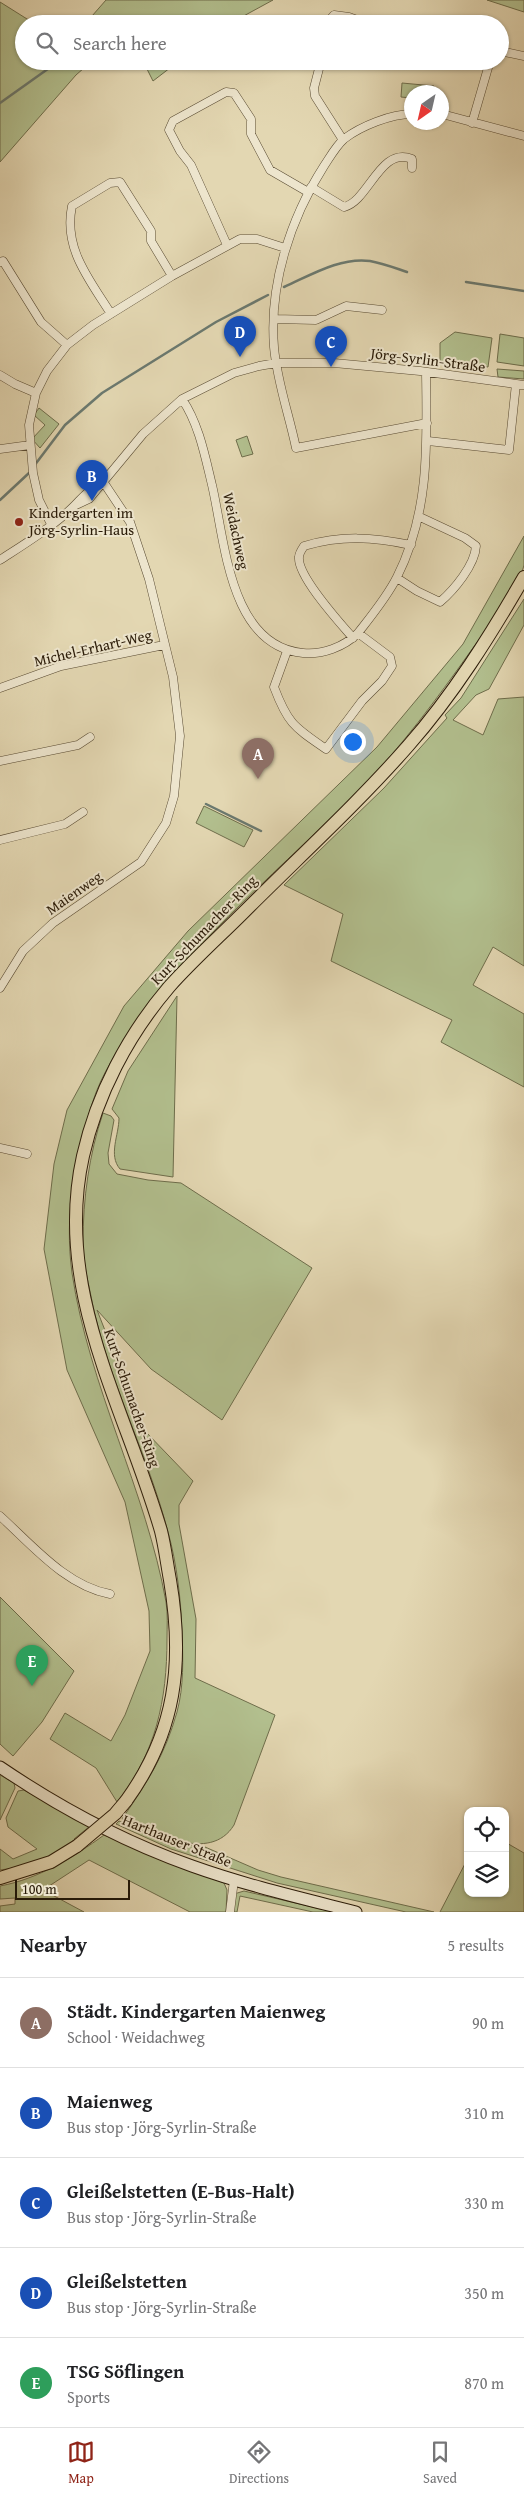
<!DOCTYPE html>
<html lang="en">
<head>
<meta charset="utf-8">
<style>
  :root { --surface:#fff; --page:#f2f2f2; --text:#202124; --muted:#757577; --line:#e0e0e0; --accent:#8f2418 }
  body { margin:0; font-family:"Gentium Book Plus",serif; background:var(--page); color:var(--text) }
  .controls { position:absolute; right:15px; bottom:15px; display:grid; overflow:hidden; border-radius:10px; box-shadow:0 1px 4px #0004 }
  .controls button { width:45px; height:45px; display:grid; place-items:center; padding:0; border:0; border-bottom:1px solid var(--line); background:var(--surface); color:var(--text); font:25px sans-serif }
  .compass { position:absolute; left:404px; top:85px; width:45px; height:45px; border-radius:50%; background:var(--surface); box-shadow:0 1px 4px #0004; rotate:214deg }
  .scale { position:absolute; left:15px; bottom:12px; width:115px; box-sizing:border-box; padding-left:5px; border:2px solid #2a1b08; border-top:0; font-size:14px; line-height:18px; white-space:nowrap; color:#2a1b08; -webkit-text-stroke:4px #ede5cd; paint-order:stroke }
  .you { position:absolute; left:352px; top:741px; width:18px; height:18px; margin:-12px; border:4px solid #fff; border-radius:50%; background:#1a73e8; box-shadow:0 0 0 8px #1a73e833 }
  .badge { display:grid; place-items:center; width:32px; height:32px; border-radius:50%; background:var(--accent); color:#fff; font-size:16px; font-weight:700 }
  .pin { position:absolute; translate:-50% -41px; filter:drop-shadow(0 1px 2px #0008) }
  .pin::after { content:''; position:absolute; top:26px; width:18px; height:15px; background:inherit; clip-path:polygon(0 0,100% 0,50% 100%) }
  .list { margin:0; padding:0; list-style:none }
  h2 { display:flex; justify-content:space-between; align-items:center; height:65px; margin:0; padding:0 20px; font-size:21px }
  h2 small { font-size:16px; font-weight:400; color:var(--muted) }
  .list li { display:grid; grid-template-columns:32px 1fr auto; gap:15px; align-items:center; box-sizing:border-box; height:90px; padding:0 20px; border-top:1px solid var(--line) }
  .list b { display:block; font-size:19px; white-space:nowrap }
  .list p { margin:0; font-size:16px; white-space:nowrap; color:var(--muted) }
  .list em { font-size:16px; font-style:normal; color:var(--muted) }
  .icon { flex:none; width:28px; height:28px; fill:none; stroke:currentColor; stroke-width:2; stroke-linecap:round; stroke-linejoin:round }
  .map { position:relative; flex:none; width:524px; height:1912px; overflow:hidden }
  .search { position:absolute; background:var(--surface); box-shadow:0 1px 4px #0004; left:15px; right:15px; top:15px; height:55px; display:flex; align-items:center; gap:12px; box-sizing:border-box; padding:0 18px; border-radius:28px; color:var(--muted); font-size:19px }
  .sheet { height:515px; background:var(--surface) }
  nav { display:flex; justify-content:space-around; align-items:center; box-sizing:border-box; height:70px; border-top:1px solid var(--line); background:var(--surface); font-size:14px; color:var(--muted) }
  nav a { display:grid; justify-items:center; gap:2px }
  nav .on { color:var(--accent) }
  .map>svg:first-child { display:block }
  .green { fill:#b2bf8e; stroke:#6e6d4b }
  .lines { fill:none; stroke-linecap:round; stroke-linejoin:round }
  .stream { stroke:#6b796f; stroke-width:2.5 }
  .street-casing { stroke:#584a32; stroke-width:9 }
  .secondary-casing { stroke:#2a1b08; stroke-width:13 }
  .primary-casing { stroke:#2a1b08; stroke-width:14 }
  .street { stroke:#ede5cd; stroke-width:8 }
  .secondary { stroke:#ede5cd; stroke-width:11 }
  .primary { stroke:#e3d7b2; stroke-width:12 }
  .primary-bridge-casing { stroke:#2a1b08; stroke-width:14; stroke-linecap:butt }
  .primary-bridge { stroke:#e3d7b2; stroke-width:12 }
  .poi-dot { fill:#8f2418; stroke:#ede5cd; stroke-width:2 }
  .labels { text-anchor:middle; stroke-width:4; stroke-linejoin:round; paint-order:stroke }
  .street-label { font-size:15px; fill:#2a1b08; stroke:#ede5cd }
  .poi-label { font-size:15px; fill:#2a1b08; stroke:#ede5cd; text-anchor:start }
</style>
</head>
<body>
<div class="map">
<svg width="524" height="1912" viewBox="0 0 524 1912">
  <rect width="100%" height="100%" fill="#e3d7b2"/>
  <filter id="stains"><feTurbulence type="fractalNoise" baseFrequency=".004" numOctaves="4"/><feColorMatrix values="0 0 0 0 .2 0 0 0 0 .09 0 0 0 0 .02 0 0 0 .5 -.17"/></filter>
  <radialGradient id="worn" r=".72"><stop offset=".6" stop-color="#630" stop-opacity="0"/><stop offset="1" stop-color="#630" stop-opacity=".3"/></radialGradient>
  <path class="green" d="M106,0H273L229,24H85Z
    M487,0H524V12Z
    M0,2L35,24H24V61H92L76,75L0,162Z
    M143,61H179L153,81Z
    M402,83L434,86L433,92H412L411,98L401,97Z
    M455,332L492,338L488,367L440,361V343Z
    M500,334L524,338V366L497,362Z
    M497,369L524,371V379L498,377Z
    M39,408L59,424L40,448L32,439L45,425L34,415Z
    M247,436L253,454L242,457L236,440Z
    M524,536C524,545 524,557 524,565C520,585 483,634 470,652C436,700 402,746 361,788C285,866 198,935 135,1025C118,1050 102,1073 93,1101C75,1156 64,1215 72,1273C89,1387 146,1490 166,1602C168,1614 167,1627 167,1639C167,1700 156,1753 117,1802L96,1768L50,1739L65,1713L111,1741L125,1715L150,1651L149,1611L125,1502L67,1370L44,1249L54,1164L67,1110L124,1006L188,931L377,747L463,644Z
    M524,599V625L489,689L476,695L453,720L483,735L498,699L524,697V966L493,947L473,985L524,1014V1087L441,1042L452,1020L331,961L343,914L284,885L384,788L447,718L445,715L461,698Z
    M204,806L253,830L244,847L196,823Z
    M177,996L173,1177L120,1169C108,1155 119,1135 119,1118L112,1109L128,1071Z
    M103,1113L111,1116L114,1120L108,1153L109,1164L117,1174L148,1180L181,1183L312,1268L222,1420L151,1369L97,1310L144,1430L193,1481L179,1505V1524L196,1619L195,1678L275,1715L234,1825C210,1864 153,1832 122,1819C147,1783 165,1755 177,1712C184,1686 183,1659 182,1633C181,1600 177,1564 168,1532C148,1455 110,1384 93,1306C89,1285 83,1264 83,1243C83,1198 89,1155 103,1113Z
    M0,1597L74,1671L42,1722L13,1756L0,1744Z
    M0,1775L14,1783L15,1788L0,1820Z
    M24,1790L90,1826L74,1839L76,1841C53,1857 28,1867 0,1870V1849L13,1859L37,1849L8,1827L6,1818L18,1791Z
    M119,1821L174,1843L205,1847L258,1870L281,1877L434,1912H406L277,1883L171,1849L116,1824Z
    M104,1835L224,1883L227,1890L226,1912H190L89,1860L43,1890L84,1912H0V1906L15,1904V1898L0,1899V1886C38,1879 74,1857 104,1835Z
    M505,1842L524,1853V1912H440L468,1858V1893H505Z
    M244,1891L334,1912H313L240,1896L237,1912H233L234,1894Z"/>
  <g class="lines">
    <path class="stream" d="M0,103L59,61
      M466,282L524,291
      M284,287C311,275 340,257 370,261C382,263 395,268 407,272
      M34,466L65,425L102,393L216,322L268,295
      M0,500L29,473
      M206,804L261,831"/>
    <defs>
      <path id="street" d="M326,24L334,15L349,17L368,24
        M500,51L524,56
        M321,61L314,88L315,96L343,140
        M412,114C391,114 361,126 344,139C336,146 330,157 324,166C290,219 269,285 274,347C277,382 289,414 296,448L427,423
        M442,114L524,136
        M472,123L490,61
        M311,187L344,207C369,201 380,146 412,159V168
        M227,245L191,165L180,151L169,130L173,121L226,92L234,93L251,119V134L270,170L308,192
        M0,262L3,261L41,322L67,345
        M111,314C90,280 63,249 72,206L110,183L120,182L151,231V241L172,276
        M275,319L316,320L346,306L382,310
        M0,375L15,384L36,393
        M182,399C199,424 205,456 212,485C225,540 229,646 303,653C322,655 344,647 358,633C372,615 387,597 397,577C430,512 427,443 426,372
        M428,441L509,450L516,384
        M0,449L30,445
        M74,506L89,499L143,434L182,399L234,373L259,366L276,363H334L420,371L524,385
        M51,524L39,500L33,473L29,425L36,393L47,371L67,345L93,325L172,276L240,239H257L285,248
        M0,560C23,545 54,526 74,506C82,498 87,491 97,486
        M397,578L417,591L440,602C454,590 475,565 476,546L465,538L420,517
        M353,638C340,623 297,576 299,557C299,553 302,549 304,546C342,535 373,537 411,545
        M287,651L274,687C288,724 294,727 326,749L362,701L382,681L392,666L390,657L358,633
        M0,688L61,666L164,645
        M0,761L78,745L90,737
        M0,840L65,824L83,812
        M0,988L23,951L53,923L141,862L166,823L174,796L180,736L173,677L149,579L130,522L102,480
        M0,1148L27,1154
        M0,1516C32,1545 66,1586 110,1594
        M230,1912L234,1880"/>
      <path id="secondary" d="M0,1767C59,1807 124,1842 192,1866C245,1885 301,1898 356,1912"/>
      <path id="primary" d="M126,1801C176,1732 184,1663 170,1580C167,1564 165,1547 161,1531C125,1407 53,1290 83,1156C97,1094 128,1035 169,987C192,961 219,937 244,912C299,857 357,804 408,746C453,695 490,636 524,577
        M0,1878L51,1862L77,1846"/>
    </defs>
    <use href="#street" class="street-casing"/>
    <use href="#secondary" class="secondary-casing"/>
    <use href="#primary" class="primary-casing"/>
    <use href="#street" class="street"/>
    <use href="#secondary" class="secondary"/>
    <use href="#primary" class="primary"/>
    <defs>
      <path id="primary-bridge" d="M77,1846L115,1814L126,1801"/>
    </defs>
    <use href="#primary-bridge" class="primary-bridge-casing"/>
    <use href="#primary-bridge" class="primary-bridge"/>
  </g>
  <circle class="poi-dot" cx="19" cy="522" r="5"/>
  <g class="labels">
    <g class="street-label">
      <text transform="translate(428 360) rotate(7)" y="5">Jörg-Syrlin-Straße</text>
      <text transform="translate(236 531) rotate(78)" y="5">Weidachweg</text>
      <text transform="translate(93 648) rotate(-13)" y="5">Michel-Erhart-Weg</text>
      <text transform="translate(74 893) rotate(-35)" y="5">Maienweg</text>
      <text transform="translate(204 930) rotate(-46)" y="5">Kurt-Schumacher-Ring</text>
      <text transform="translate(132 1398) rotate(71)" y="5">Kurt-Schumacher-Ring</text>
      <text transform="translate(177 1841) rotate(22)" y="5">Harthauser Straße</text>
    </g>
    <g class="poi-label">
      <text x="29" y="518">Kindergarten im<tspan x="29" dy="17">Jörg-Syrlin-Haus</tspan></text>
    </g>
  </g>
  <rect width="100%" height="100%" filter="url(#stains)"/>
  <rect width="100%" height="100%" fill="url(#worn)"/>
</svg>
<div class="controls">
<button><svg class="icon" aria-label="locate" viewBox="0 0 24 24"><circle cx="12" cy="12" r="6"/><path d="M12 2v4M12 18v4M2 12h4M18 12h4"/></svg></button>
<button><svg class="icon" aria-label="layers" viewBox="0 0 24 24"><path d="M12 4l9 5-9 5-9-5zM3 14l9 5 9-5"/></svg></button>
</div>
<svg class="compass" viewBox="-18 -18 36 36"><path d="M0-13l5 13h-10z" fill="#e53935"/><path d="M0 13l5-13h-10z" fill="#757577"/></svg>
<div class="scale">100 m</div>
<div class="you"></div>
<div class="pin badge" style="left:258px;top:779px;background:#8d6e63">A</div>
<div class="pin badge" style="left:92px;top:501px;background:#1a4fb4">B</div>
<div class="pin badge" style="left:331px;top:367px;background:#1a4fb4">C</div>
<div class="pin badge" style="left:240px;top:357px;background:#1a4fb4">D</div>
<div class="pin badge" style="left:32px;top:1686px;background:#2e9e5b">E</div>
<div class="search"><svg class="icon" aria-label="search" viewBox="0 0 24 24"><circle cx="10" cy="10" r="6"/><path d="M15 15l6 6"/></svg>Search here</div>
</div>
<section class="sheet">
<h2>Nearby<small>5 results</small></h2>
<ul class="list">
<li><span class="badge" style="background:#8d6e63">A</span><div><b>Städt. Kindergarten Maienweg</b><p>School · Weidachweg</p></div><em>90 m</em></li>
<li><span class="badge" style="background:#1a4fb4">B</span><div><b>Maienweg</b><p>Bus stop · Jörg-Syrlin-Straße</p></div><em>310 m</em></li>
<li><span class="badge" style="background:#1a4fb4">C</span><div><b>Gleißelstetten (E-Bus-Halt)</b><p>Bus stop · Jörg-Syrlin-Straße</p></div><em>330 m</em></li>
<li><span class="badge" style="background:#1a4fb4">D</span><div><b>Gleißelstetten</b><p>Bus stop · Jörg-Syrlin-Straße</p></div><em>350 m</em></li>
<li><span class="badge" style="background:#2e9e5b">E</span><div><b>TSG Söflingen</b><p>Sports</p></div><em>870 m</em></li>
</ul>
</section>
<nav>
<a class="on"><svg class="icon" aria-label="map" viewBox="0 0 24 24"><path d="M3 6l6-2 6 2 6-2v14l-6 2-6-2-6 2zM9 4v14M15 6v14"/></svg>Map</a>
<a><svg class="icon" aria-label="directions" viewBox="0 0 24 24"><path d="M12 3l9 9-9 9-9-9zM9 14v-3h6M13 9l2 2-2 2"/></svg>Directions</a>
<a><svg class="icon" aria-label="saved" viewBox="0 0 24 24"><path d="M7 4h10v16l-5-4-5 4z"/></svg>Saved</a>
</nav>
</body>
</html>
